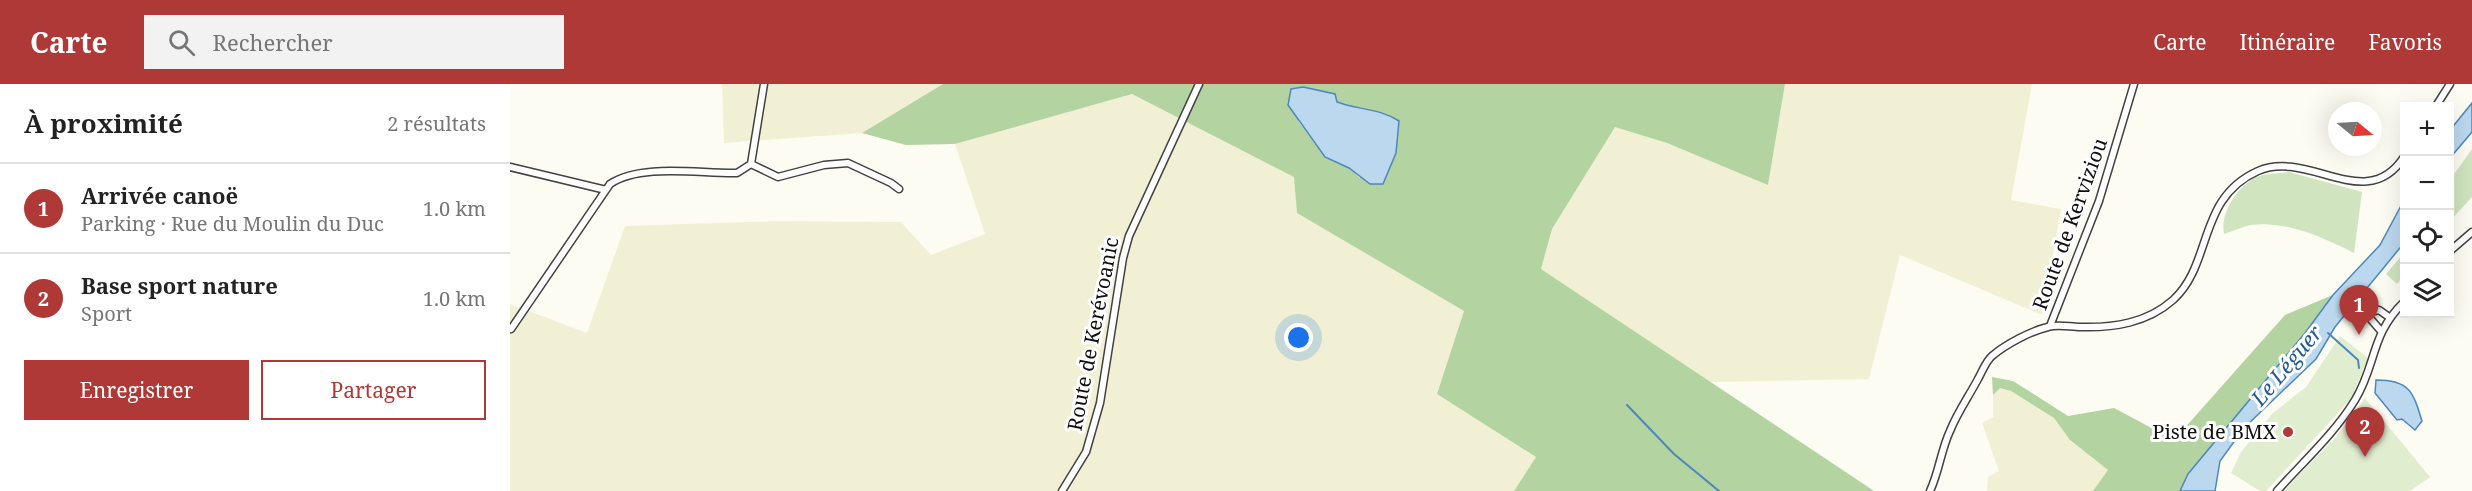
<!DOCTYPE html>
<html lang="fr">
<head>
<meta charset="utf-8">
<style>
  :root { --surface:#fff; --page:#f2f2f2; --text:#222; --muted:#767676; --line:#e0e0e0; --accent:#ae3937 }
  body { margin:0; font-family:"Noto Serif",serif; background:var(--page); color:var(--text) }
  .controls { position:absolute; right:18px; top:18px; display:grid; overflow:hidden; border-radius:0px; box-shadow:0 6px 24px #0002 }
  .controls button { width:54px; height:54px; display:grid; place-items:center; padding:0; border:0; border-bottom:2px solid var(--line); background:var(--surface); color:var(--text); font:30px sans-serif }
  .compass { position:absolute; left:1818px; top:18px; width:54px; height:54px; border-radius:50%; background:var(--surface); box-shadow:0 6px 24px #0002; rotate:108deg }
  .you { position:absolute; left:789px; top:254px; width:21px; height:21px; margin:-15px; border:4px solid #fff; border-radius:50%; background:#1a73e8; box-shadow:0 0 0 9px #1a73e833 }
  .badge { display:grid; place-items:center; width:39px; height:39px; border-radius:50%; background:var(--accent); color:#fff; font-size:20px; font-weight:700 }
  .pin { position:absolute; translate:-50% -50px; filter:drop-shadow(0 2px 3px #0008) }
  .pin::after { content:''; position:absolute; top:32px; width:21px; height:18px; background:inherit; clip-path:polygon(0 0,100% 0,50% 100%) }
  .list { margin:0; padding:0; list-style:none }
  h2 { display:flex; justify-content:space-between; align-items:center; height:78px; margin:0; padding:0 24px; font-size:26px }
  h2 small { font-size:20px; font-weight:400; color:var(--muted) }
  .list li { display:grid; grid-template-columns:39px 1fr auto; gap:18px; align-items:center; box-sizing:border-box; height:90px; padding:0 24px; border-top:2px solid var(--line) }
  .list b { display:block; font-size:22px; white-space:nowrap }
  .list p { margin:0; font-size:20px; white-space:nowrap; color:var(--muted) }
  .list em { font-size:20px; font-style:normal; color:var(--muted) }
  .actions { display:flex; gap:12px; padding:18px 24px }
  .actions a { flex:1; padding:14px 0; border:2px solid var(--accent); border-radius:0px; text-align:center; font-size:21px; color:var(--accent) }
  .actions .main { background:var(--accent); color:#fff }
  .icon { flex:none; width:33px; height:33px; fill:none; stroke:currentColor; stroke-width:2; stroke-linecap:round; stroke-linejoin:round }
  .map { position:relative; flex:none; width:1962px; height:407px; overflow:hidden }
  header { display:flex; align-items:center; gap:36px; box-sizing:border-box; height:84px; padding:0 30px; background:var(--accent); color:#fff }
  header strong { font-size:28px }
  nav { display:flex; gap:33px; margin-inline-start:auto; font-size:21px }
  .search { width:420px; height:54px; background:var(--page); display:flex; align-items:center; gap:15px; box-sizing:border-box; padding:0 21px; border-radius:0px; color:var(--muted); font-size:22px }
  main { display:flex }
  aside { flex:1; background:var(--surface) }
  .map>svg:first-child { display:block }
  .farmland { fill:#f1f0d4 }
  .green { fill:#d0e4bf }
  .forest { fill:#b3d3a0; fill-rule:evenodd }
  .pitch { fill:#e1edcf }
  .water { fill:#bcd8ef; stroke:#4c88bd; stroke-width:1.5 }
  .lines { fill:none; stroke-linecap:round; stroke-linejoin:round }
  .stream { stroke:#4c88bd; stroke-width:2 }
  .minor-casing { stroke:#424242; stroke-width:9 }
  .minor { stroke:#fff; stroke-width:6 }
  .poi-dot { fill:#ae3937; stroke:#fff; stroke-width:2 }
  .labels { text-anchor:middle; stroke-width:6; stroke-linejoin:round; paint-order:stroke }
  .street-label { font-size:20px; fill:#0f0f0f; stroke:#fff }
  .poi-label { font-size:20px; fill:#0f0f0f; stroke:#fff; text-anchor:end }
  .water-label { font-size:21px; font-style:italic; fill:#265b92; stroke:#fff }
</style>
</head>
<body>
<header>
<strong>Carte</strong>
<div class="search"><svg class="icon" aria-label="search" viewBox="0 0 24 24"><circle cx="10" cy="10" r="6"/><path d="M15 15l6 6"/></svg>Rechercher</div>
<nav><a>Carte</a><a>Itinéraire</a><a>Favoris</a></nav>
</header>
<main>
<aside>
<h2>À proximité<small>2 résultats</small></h2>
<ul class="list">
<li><span class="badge">1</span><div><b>Arrivée canoë</b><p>Parking · Rue du Moulin du Duc</p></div><em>1.0 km</em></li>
<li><span class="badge">2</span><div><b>Base sport nature</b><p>Sport</p></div><em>1.0 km</em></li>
</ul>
<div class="actions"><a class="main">Enregistrer</a><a>Partager</a></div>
</aside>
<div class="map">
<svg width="1962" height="407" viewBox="0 0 1962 407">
  <rect width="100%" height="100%" fill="#fdfcf2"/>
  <path class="farmland" d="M212,0H433L352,49L214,59Z
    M1275,0H1522L1501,116L1551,125L1532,231L1390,171L1359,295L1200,298L1031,185L1042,145L1105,42L1157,59L1258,100Z
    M622,10L785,93L787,129L954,227L927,310L1026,373L1004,407H0V220L77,249L115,142L268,137L391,138L421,171L475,150L445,60Z
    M1490,304L1501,307L1544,334L1560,356L1599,387L1583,407H1477L1478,393L1489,387L1472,339L1483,333V311Z"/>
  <path class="green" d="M1962,65V113L1940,137V96Z
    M1779,88L1852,108L1844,169C1814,154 1776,136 1741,141C1732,143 1723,147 1714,150C1710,129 1727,103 1745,94C1754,89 1769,90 1779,88Z
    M1894,169V192L1887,200L1876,190Z"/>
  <path class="forest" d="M433,0H1275L1258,101L1157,59L1105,43L1042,145L1031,185L1364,407H1004L1026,373L927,310L954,227L787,129L784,93L622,10L445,60L396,61L352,49ZM825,10L827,18L836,21L850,94L839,84L815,73L788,37Z
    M1823,211L1795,249L1678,390L1670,407H1583L1598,386L1560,356L1544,334L1501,307L1490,304L1483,311L1482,293L1503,297L1558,332L1604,324L1664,356L1775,231Z"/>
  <path class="pitch" d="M1830,252L1858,274L1841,315L1756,407H1750L1721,389L1731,368L1763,329L1796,303Z
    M1855,314L1920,393L1900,407H1773L1825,354Z"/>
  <path class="water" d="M793,3L825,10L827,18C848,26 869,24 889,37L886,69L873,100H860L839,84L815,73L778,21L781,5Z
    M1962,19V48L1940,74V46Z
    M1894,116V159L1825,243L1806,275L1734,344L1710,377L1705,407H1670L1678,390L1795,249L1823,211L1870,161Z
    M1866,296C1900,296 1903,308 1912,337L1905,346L1892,335L1887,336L1865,309Z"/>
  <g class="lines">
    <path class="stream" d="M1818,249L1848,276L1849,284
      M1117,321L1164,370L1209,407"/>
    <defs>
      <path id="minor" d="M1926,22L1940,0
        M241,80L268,93L314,81L338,79L381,99L389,105
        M0,83L96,106
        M1940,167L1962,148
        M1540,242L1589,117L1624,0
        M1,245L100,100C131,79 190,90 227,89L241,80L254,0
        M1871,247L1858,232L1860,228L1869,226L1879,233
        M552,407L576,368L590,319L613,174L619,152L689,0
        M1420,407C1429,388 1431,366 1440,347C1447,329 1459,312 1468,295C1472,288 1476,277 1482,272C1496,260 1521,247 1538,243C1548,240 1560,243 1570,243C1604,244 1637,239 1663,216C1703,180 1687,114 1748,87C1799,65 1856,131 1894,73
        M1767,407C1793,378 1825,349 1845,316C1867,280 1860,251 1894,218"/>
    </defs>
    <use href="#minor" class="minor-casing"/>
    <use href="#minor" class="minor"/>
  </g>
  <circle class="poi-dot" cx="1778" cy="348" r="6"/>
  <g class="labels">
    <g class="street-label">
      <text transform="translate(1560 140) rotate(-70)" y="7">Route de Kerviziou</text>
      <text transform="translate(583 250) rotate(-79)" y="7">Route de Kerévoanic</text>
    </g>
    <g class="poi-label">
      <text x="1766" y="355">Piste de BMX</text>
    </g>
    <g class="water-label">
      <text transform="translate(1777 282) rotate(-50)" y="7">Le Léguer</text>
    </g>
  </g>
</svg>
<div class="controls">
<button>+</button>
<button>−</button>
<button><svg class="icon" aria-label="locate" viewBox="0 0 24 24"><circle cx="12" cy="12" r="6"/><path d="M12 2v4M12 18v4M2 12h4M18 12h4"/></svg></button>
<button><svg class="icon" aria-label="layers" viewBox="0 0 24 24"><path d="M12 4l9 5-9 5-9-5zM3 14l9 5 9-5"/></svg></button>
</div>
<svg class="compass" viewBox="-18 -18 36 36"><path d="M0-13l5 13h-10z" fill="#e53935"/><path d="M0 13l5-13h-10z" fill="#767676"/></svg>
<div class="you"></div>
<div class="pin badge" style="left:1849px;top:251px">1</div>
<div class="pin badge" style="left:1855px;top:373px">2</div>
</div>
</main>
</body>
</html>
